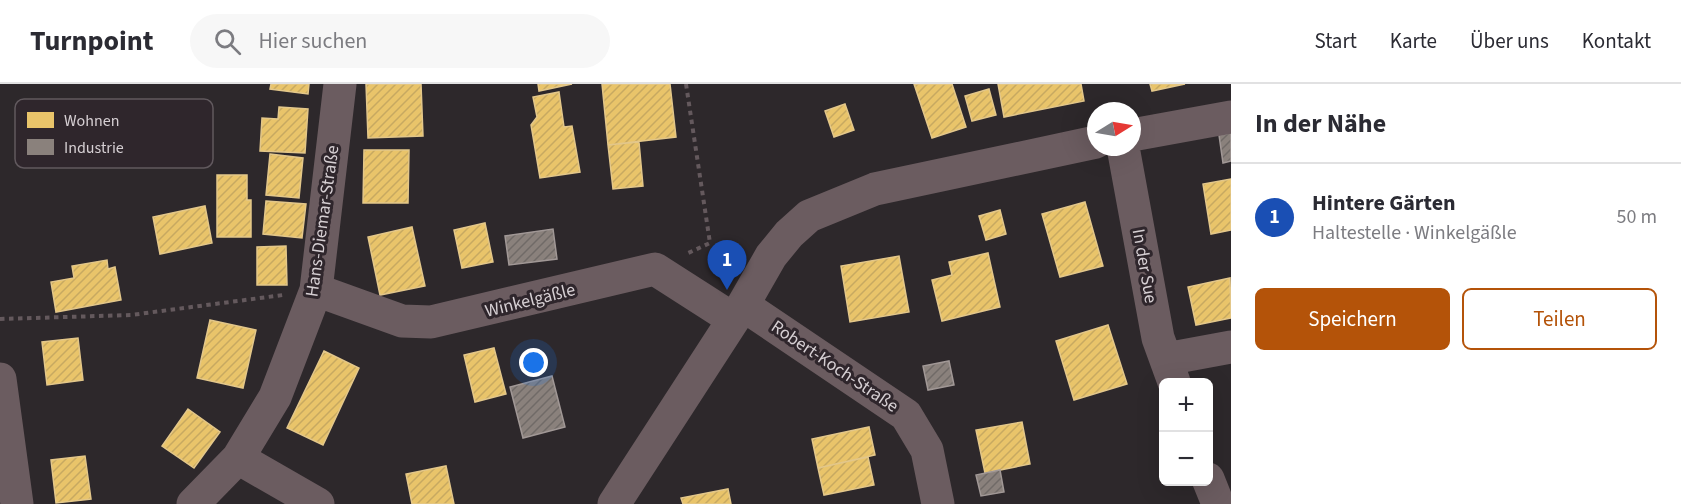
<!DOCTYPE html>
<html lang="de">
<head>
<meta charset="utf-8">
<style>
  :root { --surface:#fff; --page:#f7f7f7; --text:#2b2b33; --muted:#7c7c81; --line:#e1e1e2; --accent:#b45309 }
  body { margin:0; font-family:"Source Sans 3",sans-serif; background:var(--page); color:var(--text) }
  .controls { position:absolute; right:18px; bottom:18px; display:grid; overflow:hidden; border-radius:9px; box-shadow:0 6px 24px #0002 }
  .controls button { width:54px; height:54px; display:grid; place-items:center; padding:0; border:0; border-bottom:2px solid var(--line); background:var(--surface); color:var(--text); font:30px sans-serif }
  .compass { position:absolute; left:1087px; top:18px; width:54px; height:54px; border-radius:50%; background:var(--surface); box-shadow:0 6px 24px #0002; rotate:79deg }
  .you { position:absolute; left:534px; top:279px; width:21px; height:21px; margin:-15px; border:4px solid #fff; border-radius:50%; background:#1a73e8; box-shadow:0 0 0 9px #1a73e833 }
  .badge { display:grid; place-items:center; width:39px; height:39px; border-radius:50%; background:var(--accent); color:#fff; font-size:20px; font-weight:700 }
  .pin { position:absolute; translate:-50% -50px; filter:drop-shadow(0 2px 3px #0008) }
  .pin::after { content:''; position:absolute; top:32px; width:21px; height:18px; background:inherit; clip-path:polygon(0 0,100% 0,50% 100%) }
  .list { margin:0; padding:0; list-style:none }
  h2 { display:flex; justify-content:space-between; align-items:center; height:78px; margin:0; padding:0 24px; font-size:26px }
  h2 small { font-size:20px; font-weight:400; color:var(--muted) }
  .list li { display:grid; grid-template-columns:39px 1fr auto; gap:18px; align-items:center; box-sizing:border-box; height:108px; padding:0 24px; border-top:2px solid var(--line) }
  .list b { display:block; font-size:22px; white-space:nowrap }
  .list p { margin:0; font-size:20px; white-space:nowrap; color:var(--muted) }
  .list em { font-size:20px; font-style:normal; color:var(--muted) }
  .actions { display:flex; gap:12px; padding:18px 24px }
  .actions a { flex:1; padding:14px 0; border:2px solid var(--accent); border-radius:9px; text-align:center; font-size:21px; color:var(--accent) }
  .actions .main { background:var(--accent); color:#fff }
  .icon { flex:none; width:33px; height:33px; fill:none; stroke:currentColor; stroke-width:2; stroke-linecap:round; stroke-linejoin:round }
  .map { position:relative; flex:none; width:1231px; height:420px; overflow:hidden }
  header { display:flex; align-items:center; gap:36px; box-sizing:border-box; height:84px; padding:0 30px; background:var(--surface); border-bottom:2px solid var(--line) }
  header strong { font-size:28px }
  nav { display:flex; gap:33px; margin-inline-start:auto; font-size:21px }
  .search { width:420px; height:54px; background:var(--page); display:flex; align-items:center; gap:15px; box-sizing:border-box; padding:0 21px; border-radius:33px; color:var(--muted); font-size:22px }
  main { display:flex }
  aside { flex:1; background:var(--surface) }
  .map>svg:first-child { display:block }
  .homes { fill:url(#homes-hatch); stroke:#e3c78a; stroke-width:1.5 }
  .industry { fill:url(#industry-hatch); stroke:#a19896; stroke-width:1.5 }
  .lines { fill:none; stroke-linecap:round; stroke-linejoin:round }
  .path { stroke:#64595d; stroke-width:4; stroke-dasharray:4.5 4.5; stroke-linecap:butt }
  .minor { stroke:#6b5c60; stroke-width:33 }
  .labels { text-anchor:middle; stroke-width:6; stroke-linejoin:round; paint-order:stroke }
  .street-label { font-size:18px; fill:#d6cfd3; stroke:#2f262c }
  .key { fill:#2f262c; stroke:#61595e; stroke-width:1.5 }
  .key-label { font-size:16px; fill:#d6cfd3 }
</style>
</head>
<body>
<header>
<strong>Turnpoint</strong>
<div class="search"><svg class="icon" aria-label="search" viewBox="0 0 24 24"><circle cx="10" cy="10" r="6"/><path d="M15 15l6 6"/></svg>Hier suchen</div>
<nav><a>Start</a><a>Karte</a><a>Über uns</a><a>Kontakt</a></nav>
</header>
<main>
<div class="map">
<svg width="1231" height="420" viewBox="0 0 1231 420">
  <defs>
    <pattern id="homes-hatch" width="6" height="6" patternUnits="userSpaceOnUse" patternTransform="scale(1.5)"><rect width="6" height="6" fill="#e9c46a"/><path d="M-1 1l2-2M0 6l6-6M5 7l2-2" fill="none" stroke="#c7a961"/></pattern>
    <pattern id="industry-hatch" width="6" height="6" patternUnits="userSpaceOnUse" patternTransform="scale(1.5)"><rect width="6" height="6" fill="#8a817c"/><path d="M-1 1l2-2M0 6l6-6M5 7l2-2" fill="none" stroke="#706a67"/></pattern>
  </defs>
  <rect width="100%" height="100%" fill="#2d282b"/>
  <path class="homes" d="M271,0H309L308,10L270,5Z
    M366,0H421L423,52L368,54Z
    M538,0H572L539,7Z
    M602,0H670L676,53L608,61Z
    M914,0H952L966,43L932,54Z
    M998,0H1081L1084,17L1004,33Z
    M1150,0H1185L1152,7Z
    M989,5L996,31L972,37L965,12Z
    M559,8L564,43L572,42L580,88L540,94L531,41L537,33L533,13Z
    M845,20L854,46L834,53L825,27Z
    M279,23L308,25L305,69L260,67L262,34L278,35Z
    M639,58L643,102L613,105L608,61Z
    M364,66H409L408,119H363Z
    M270,70L303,74L299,114L266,111Z
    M217,91H247V116H251V153H217Z
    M1231,95V146L1211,150L1203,100Z
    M266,117L306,120L302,154L263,150Z
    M1085,118L1103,182L1060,193L1042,130Z
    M205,122L212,159L160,170L153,133Z
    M1000,126L1006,150L986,156L979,132Z
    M485,139L493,178L462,184L454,146Z
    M412,143L425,202L380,211L368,153Z
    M286,162L287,201H257V163Z
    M988,169L1000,223L942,237L932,196L952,191L949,178Z
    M899,172L909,228L850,238L841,182Z
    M107,176L108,185L115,183L121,216L56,228L51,198L74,194L72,182Z
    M1230,194L1231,234L1196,241L1188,203Z
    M210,236L256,246L243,304L197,294Z
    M1108,241L1127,300L1074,316L1056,257Z
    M78,254L83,296L47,301L42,258Z
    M494,264L506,310L475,318L464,271Z
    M324,267L359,284L323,361L287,344Z
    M188,325L220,348L194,384L162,362Z
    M1022,338L1030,380L985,389L976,346Z
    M869,343L875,371L818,384L812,355Z
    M85,372L91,415L56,419L51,376Z
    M868,373L874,401L824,411L818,384Z
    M446,382L454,420H412L406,390Z
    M728,405L731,420H683L681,414Z"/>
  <path class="industry" d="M1231,49V77L1223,79L1219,51Z
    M553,145L557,175L509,181L505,152Z
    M949,277L954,301L928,306L923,282Z
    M552,292L565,343L523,354L510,303Z
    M1000,386L1004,408L981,412L976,391Z"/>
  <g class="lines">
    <path class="path" d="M686,0L710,159L686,170
      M0,235L131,231L283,211"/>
    <path class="minor" d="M1132,51L1231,33
      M1123,63L1158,254L1174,298
      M316,206L402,237L431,238L655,185L733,235
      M743,221L906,331L927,366L938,420
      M1166,275L1231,263
      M0,295L17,420
      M238,374L318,420
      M1208,395L1218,420
      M193,420L238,374L275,313L316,206L340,0
      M614,420L743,221L771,172L789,150L809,132L875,105L1096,58"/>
  </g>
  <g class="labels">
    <g class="street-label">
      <text transform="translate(322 137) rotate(-82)" y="6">Hans-Diemar-Straße</text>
      <text transform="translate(1145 182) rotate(80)" y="6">In der Sue</text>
      <text transform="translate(530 216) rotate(-14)" y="6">Winkelgäßle</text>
      <text transform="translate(835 282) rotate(34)" y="6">Robert-Koch-Straße</text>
    </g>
  </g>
  <rect x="15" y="15" width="198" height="69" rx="9" class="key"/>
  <rect x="27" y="28" width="27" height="16" fill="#e9c46a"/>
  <rect x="27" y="55" width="27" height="16" fill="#8a817c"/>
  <g class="key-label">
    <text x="64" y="42">Wohnen</text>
    <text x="64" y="69">Industrie</text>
  </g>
</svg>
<div class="controls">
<button>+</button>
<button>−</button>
</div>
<svg class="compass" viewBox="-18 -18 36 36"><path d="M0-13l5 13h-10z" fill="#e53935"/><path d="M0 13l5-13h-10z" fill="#7c7c81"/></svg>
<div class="you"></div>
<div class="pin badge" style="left:727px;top:206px;background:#1a4fb4">1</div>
</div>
<aside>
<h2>In der Nähe<small></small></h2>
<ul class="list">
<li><span class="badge" style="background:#1a4fb4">1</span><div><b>Hintere Gärten</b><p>Haltestelle · Winkelgäßle</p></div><em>50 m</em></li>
</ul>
<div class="actions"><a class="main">Speichern</a><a>Teilen</a></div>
</aside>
</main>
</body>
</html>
